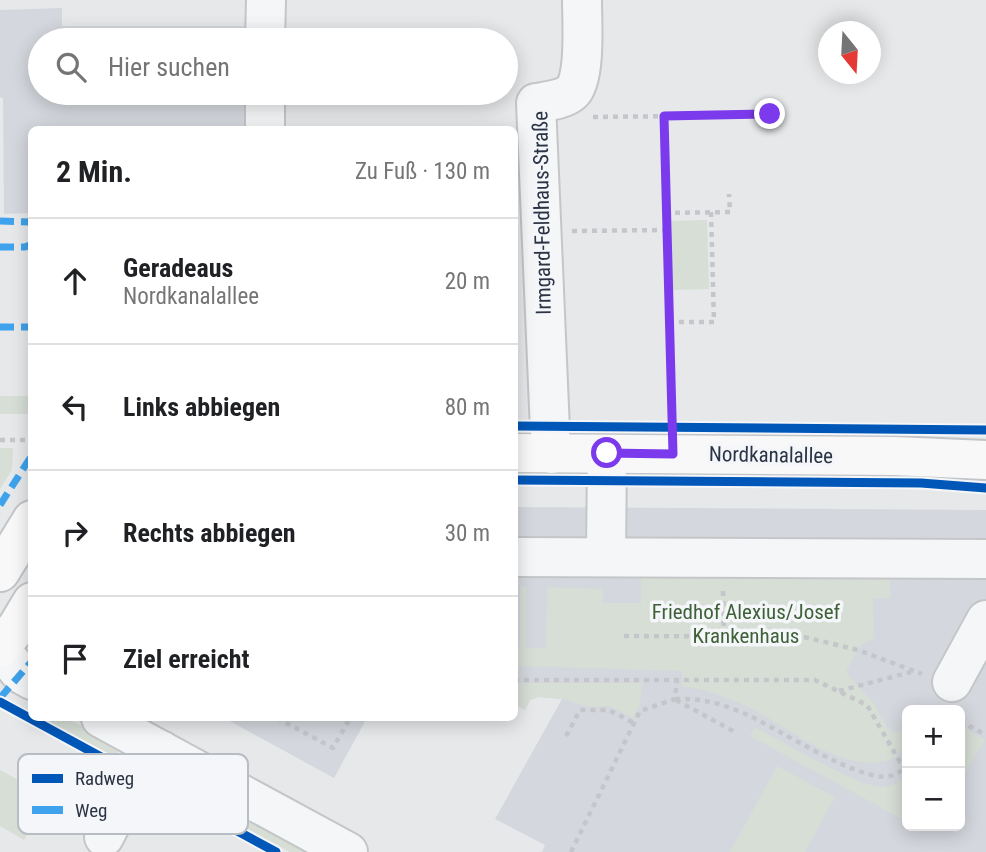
<!DOCTYPE html>
<html lang="de">
<head>
<meta charset="utf-8">
<style>
  :root { --surface:#fff; --page:#f6f6f6; --text:#202124; --muted:#757577; --line:#e0e0e0 }
  body { margin:0; font-family:"Roboto Condensed",sans-serif; background:var(--page); color:var(--text) }
  .controls { position:absolute; right:21px; bottom:21px; display:grid; overflow:hidden; border-radius:10px; box-shadow:0 4px 18px #0003 }
  .controls button { width:63px; height:63px; display:grid; place-items:center; padding:0; border:0; border-bottom:2px solid var(--line); background:var(--surface); color:var(--text); font:35px sans-serif }
  .compass { position:absolute; left:818px; top:21px; width:63px; height:63px; border-radius:50%; background:var(--surface); box-shadow:0 4px 18px #0003; rotate:162deg }
  .stop { position:absolute; width:21px; height:21px; margin:-16px; border:5px solid #7c3aed; border-radius:50%; background:#fff }
  .stop.end { background:#7c3aed; border-color:#fff; box-shadow:0 2px 7px #0008 }
  .list { margin:0; padding:0; list-style:none }
  h2 { display:flex; justify-content:space-between; align-items:center; height:91px; margin:0; padding:0 28px; font-size:30px }
  h2 small { font-size:23px; font-weight:400; color:var(--muted) }
  .list li { display:grid; grid-template-columns:46px 1fr auto; gap:21px; align-items:center; box-sizing:border-box; height:126px; padding:0 28px; border-top:2px solid var(--line) }
  .list b { display:block; font-size:26px; white-space:nowrap }
  .list p { margin:0; font-size:23px; white-space:nowrap; color:var(--muted) }
  .list em { font-size:23px; font-style:normal; color:var(--muted) }
  .icon { flex:none; width:38px; height:38px; fill:none; stroke:currentColor; stroke-width:2; stroke-linecap:round; stroke-linejoin:round }
  .map { position:relative; flex:none; width:986px; height:852px; overflow:hidden }
  .search { position:absolute; background:var(--surface); box-shadow:0 4px 18px #0003; left:28px; top:28px; width:490px; height:77px; display:flex; align-items:center; gap:18px; box-sizing:border-box; padding:0 24px; border-radius:38px; color:var(--muted); font-size:26px }
  .panel { position:absolute; background:var(--surface); box-shadow:0 4px 18px #0003; left:28px; top:126px; width:490px; height:595px; border-radius:10px }
  .map>svg:first-child { display:block }
  .built { fill:#d4d7dd; fill-rule:evenodd }
  .green { fill:#d6ded6 }
  .lines { fill:none; stroke-linecap:round; stroke-linejoin:round }
  .minor-casing { stroke:#c4c6c8; stroke-width:42 }
  .major-casing { stroke:#c2c5c8; stroke-width:42 }
  .path { stroke:#c5c6ca; stroke-width:4.5; stroke-dasharray:5 5; stroke-linecap:butt }
  .minor { stroke:#f5f6f7; stroke-width:38 }
  .major { stroke:#f8f8f8; stroke-width:38 }
  .quiet { stroke:#3ea3ec; stroke-width:7; stroke-dasharray:14 7; stroke-linecap:butt }
  .cycleway-casing { stroke:#f4f6f9; stroke-width:13 }
  .cycleway { stroke:#0057b8; stroke-width:9 }
  .route { stroke:#7c3aed; stroke-width:9 }
  .labels { text-anchor:middle; stroke-width:7; stroke-linejoin:round; paint-order:stroke }
  .street-label { font-size:21px; fill:#2b3445; stroke:#f4f6f9 }
  .park-label { font-size:21px; fill:#3f6138; stroke:#f4f6f9 }
  .key { fill:#f4f6f9; stroke:#b8bcc3; stroke-width:2 }
  .key-label { font-size:19px; fill:#2b3445 }
</style>
</head>
<body>
<div class="map">
<svg width="986" height="852" viewBox="0 0 986 852">
  <rect width="100%" height="100%" fill="#e6e8ea"/>
  <path class="built" d="M62,8V26H247V40H40V93H247V129L32,130L31,213L4,214L3,98L0,97V10Z
    M515,507L986,510V852H542L545,845L495,819L562,699L538,697L530,700L525,710L515,704ZM907,710H960V826H907Z
    M224,718H367L334,778Z"/>
  <path class="green" d="M707,220L709,289L670,290L668,221Z
    M0,396H31V414H0Z
    M0,448H13L12,470L0,489Z
    M641,575L890,578V598L873,599L874,638L860,646L846,672L874,704L887,727L895,733L907,730C907,745 902,758 885,761C838,771 793,730 754,710C733,699 705,689 682,686V671L515,666V647H520V586L526,587V648H546L547,587L603,589V603H641Z
    M514,683H642L640,705L633,718L610,706L589,707L562,699L538,697L530,700L525,710L515,704Z
    M42,718H65L122,744L115,757Z
    M960,726L985,740L966,772L960,769Z
    M755,727C781,740 860,789 884,787C894,786 901,780 907,774V815L904,820L750,736Z
    M777,766L835,797L805,852H730Z
    M0,770L48,796L24,840L0,826Z
    M163,772L322,852H290L152,777Z"/>
  <g class="lines">
    <defs>
      <path id="minor" d="M265,40L266,0
        M265,130V93
        M551,454L536,103C547,101 563,100 572,92C586,80 582,19 582,0
        M514,557L986,559
        M606,557L607,454
        M0,649L21,674L32,680
        M952,682L986,620
        M101,718L348,852
        M104,837L131,785L161,750"/>
      <path id="major" d="M514,453L894,456L986,460
        M0,572L32,520
        M0,648L17,627L32,602"/>
    </defs>
    <use href="#minor" class="minor-casing"/>
    <use href="#major" class="major-casing"/>
    <path class="path" d="M664,116L672,422
      M593,117L770,115
      M665,213L730,212L729,194
      M572,231L666,230
      M669,322H714L711,212
      M0,440H32
      M723,591L724,637
      M624,636L804,637L858,650L922,674
      M514,680H677
      M839,691L911,672
      M675,699C700,698 720,703 743,713C775,726 859,783 890,776C897,775 903,770 907,764
      M676,700L735,732
      M277,718L333,748L350,718
      M960,721L986,735
      M566,736L580,710H609L634,723
      M571,852L640,711L675,699L677,680H815L867,705L900,762L907,766"/>
    <use href="#minor" class="minor"/>
    <use href="#major" class="major"/>
    <path class="quiet" d="M0,221L32,222
      M0,247H25L32,244
      M0,327H32
      M0,505L32,455
      M0,698L32,661"/>
    <defs>
      <path id="cycleway" d="M514,426L986,430
        M514,480L921,483L986,488
        M0,702L276,852"/>
    </defs>
    <use href="#cycleway" class="cycleway-casing"/>
    <use href="#cycleway" class="cycleway"/>
  </g>
  <g class="lines">
    <path class="route" d="M607,453L673,454L664,116L770,114"/>
  </g>
  <g class="labels">
    <g class="street-label">
      <text transform="translate(542 213) rotate(-91)" y="7">Irmgard-Feldhaus-Straße</text>
      <text transform="translate(771 455) rotate(1)" y="7">Nordkanalallee</text>
    </g>
    <g class="park-label">
      <text x="746" y="619">Friedhof Alexius/Josef<tspan x="746" dy="24">Krankenhaus</tspan></text>
    </g>
  </g>
  <rect x="18" y="754" width="230" height="80" rx="10" class="key"/>
  <rect x="32" y="774" width="31" height="9" fill="#0057b8"/>
  <rect x="32" y="806" width="31" height="8" fill="#3ea3ec"/>
  <g class="key-label">
    <text x="75" y="785">Radweg</text>
    <text x="75" y="817">Weg</text>
  </g>
</svg>
<div class="controls">
<button>+</button>
<button>−</button>
</div>
<svg class="compass" viewBox="-18 -18 36 36"><path d="M0-13l5 13h-10z" fill="#e53935"/><path d="M0 13l5-13h-10z" fill="#757577"/></svg>
<div class="stop" style="left:607px;top:453px"></div>
<div class="stop end" style="left:770px;top:114px"></div>
<div class="search"><svg class="icon" aria-label="search" viewBox="0 0 24 24"><circle cx="10" cy="10" r="6"/><path d="M15 15l6 6"/></svg>Hier suchen</div>
<section class="panel">
<h2>2 Min.<small>Zu Fuß · 130 m</small></h2>
<ul class="list">
<li><svg class="icon" aria-label="ahead" viewBox="0 0 24 24"><path d="M12 20V5M6 11l6-6 6 6"/></svg><div><b>Geradeaus</b><p>Nordkanalallee</p></div><em>20 m</em></li>
<li><svg class="icon" aria-label="left" viewBox="0 0 24 24"><path d="M17 20v-9H6M10 6l-5 5 5 5"/></svg><div><b>Links abbiegen</b></div><em>80 m</em></li>
<li><svg class="icon" aria-label="right" viewBox="0 0 24 24"><path d="M7 20v-9h11M14 6l5 5-5 5"/></svg><div><b>Rechts abbiegen</b></div><em>30 m</em></li>
<li><svg class="icon" aria-label="arrive" viewBox="0 0 24 24"><path d="M6 21V4h12l-3 4 3 4H6"/></svg><div><b>Ziel erreicht</b></div></li>
</ul>
</section>
</div>
</body>
</html>
